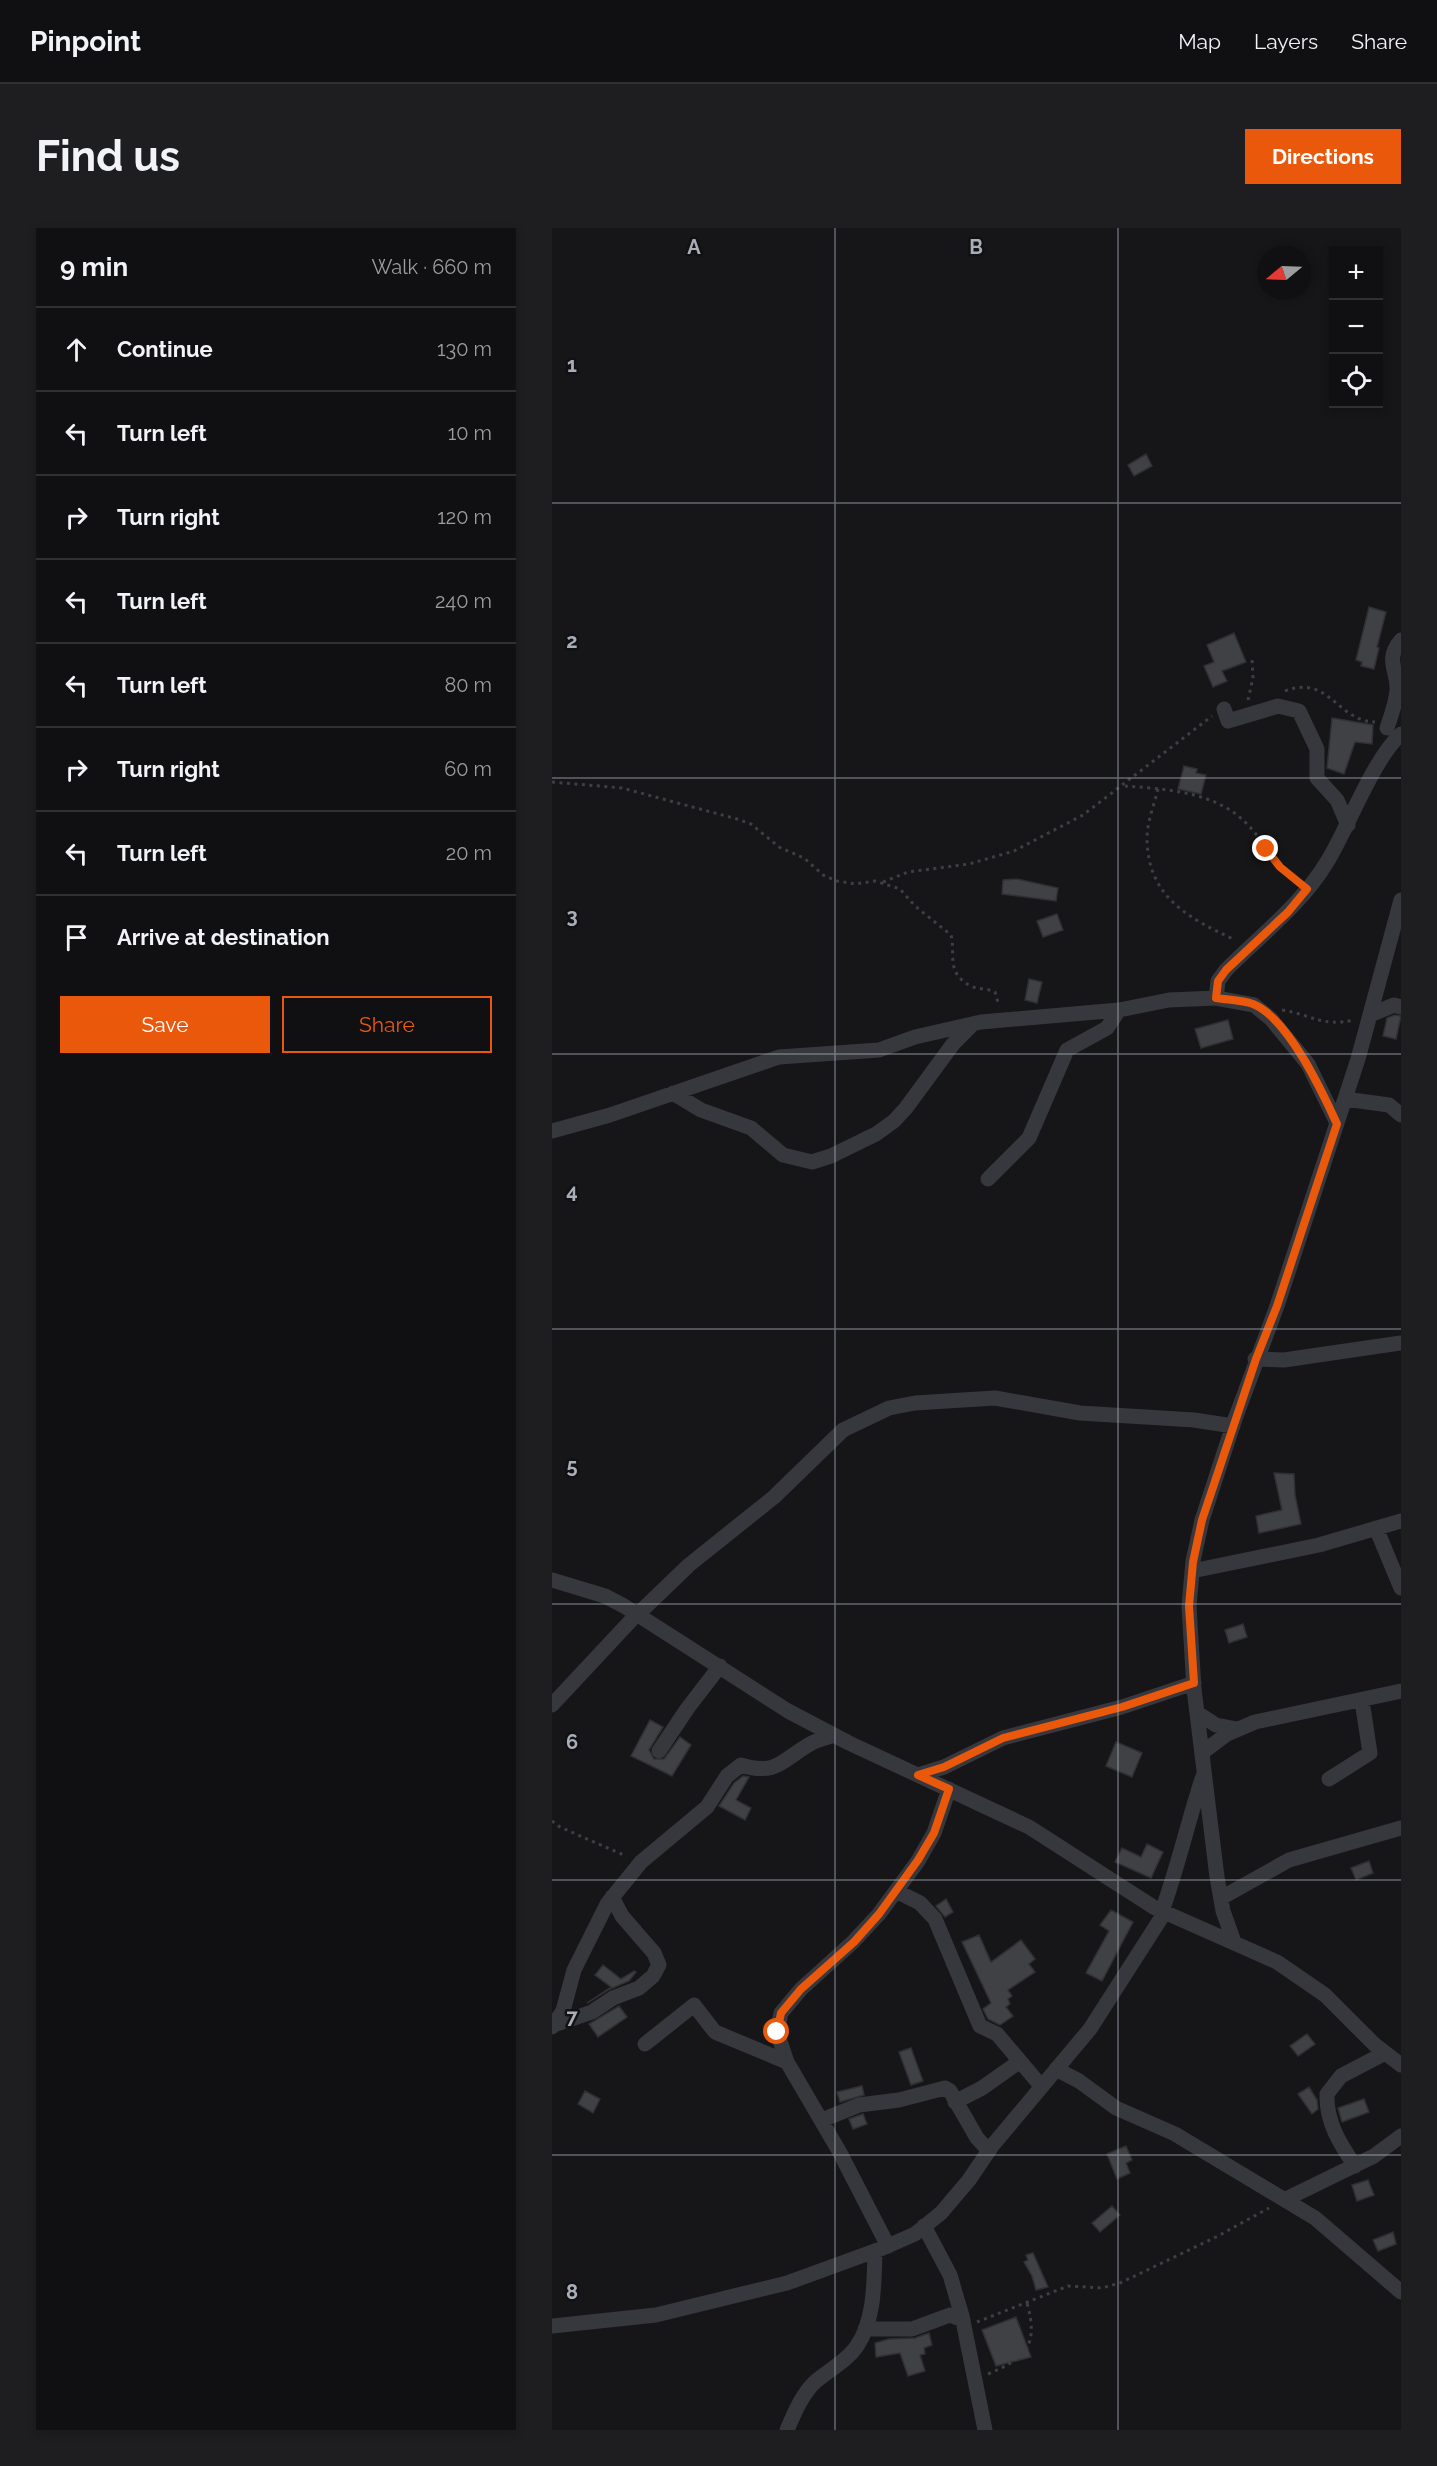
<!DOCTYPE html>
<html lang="en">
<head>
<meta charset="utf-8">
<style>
  :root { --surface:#101012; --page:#1e1e20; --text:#f1f3f6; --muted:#9c9d9f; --line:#303032; --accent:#ea580c }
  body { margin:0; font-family:Raleway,sans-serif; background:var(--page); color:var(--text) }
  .controls { position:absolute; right:18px; top:18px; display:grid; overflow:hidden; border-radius:0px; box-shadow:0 3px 9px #0003 }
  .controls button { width:54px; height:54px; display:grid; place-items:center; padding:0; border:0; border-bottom:2px solid var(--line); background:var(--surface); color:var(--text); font:30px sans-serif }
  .compass { position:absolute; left:705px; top:18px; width:54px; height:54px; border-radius:50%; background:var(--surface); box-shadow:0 3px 9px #0003; rotate:251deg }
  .stop { position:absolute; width:18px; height:18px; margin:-14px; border:4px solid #ea580c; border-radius:50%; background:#fff }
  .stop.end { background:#ea580c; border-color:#fff; box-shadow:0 2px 6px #0008 }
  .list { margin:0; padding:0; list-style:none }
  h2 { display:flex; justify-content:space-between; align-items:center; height:78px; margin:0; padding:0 24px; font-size:26px }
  h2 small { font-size:20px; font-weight:400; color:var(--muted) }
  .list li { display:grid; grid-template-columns:39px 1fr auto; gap:18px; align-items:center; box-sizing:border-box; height:84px; padding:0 24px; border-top:2px solid var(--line) }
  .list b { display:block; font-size:22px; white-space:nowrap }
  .list em { font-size:20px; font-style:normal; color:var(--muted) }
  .actions { display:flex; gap:12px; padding:18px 24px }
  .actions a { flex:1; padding:14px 0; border:2px solid var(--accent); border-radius:0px; text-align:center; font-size:21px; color:var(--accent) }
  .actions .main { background:var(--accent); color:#fff }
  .icon { flex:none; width:33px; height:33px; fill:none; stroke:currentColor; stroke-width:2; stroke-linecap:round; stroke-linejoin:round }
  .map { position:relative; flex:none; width:849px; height:2202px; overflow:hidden; border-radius:0px }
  header { display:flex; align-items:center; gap:36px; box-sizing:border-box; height:84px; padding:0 30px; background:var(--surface); border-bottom:2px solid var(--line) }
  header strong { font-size:28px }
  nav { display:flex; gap:33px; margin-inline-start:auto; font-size:21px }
  .intro { display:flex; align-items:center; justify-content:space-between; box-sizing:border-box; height:144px; padding:0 36px }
  h1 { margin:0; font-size:42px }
  .button { padding:15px 27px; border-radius:0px; background:var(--accent); color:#fff; font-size:21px; font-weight:700 }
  main { display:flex; gap:36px; padding:0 36px }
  aside { flex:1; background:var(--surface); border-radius:0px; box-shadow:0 3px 9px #0003 }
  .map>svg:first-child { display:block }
  .building { fill:#404145; stroke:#303034; stroke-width:1.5 }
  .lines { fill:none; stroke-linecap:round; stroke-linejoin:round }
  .path { stroke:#3d3f44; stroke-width:3; stroke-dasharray:3 4.5; stroke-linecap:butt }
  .minor { stroke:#37383d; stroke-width:15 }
  .route { stroke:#ea580c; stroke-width:8 }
  .grid { fill:none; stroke:#a8adb8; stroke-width:1.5; stroke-opacity:0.55 }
  .grid-label { font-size:20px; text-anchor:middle; font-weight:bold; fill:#a8adb8; stroke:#111113; stroke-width:5; stroke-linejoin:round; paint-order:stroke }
</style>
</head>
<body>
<header>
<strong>Pinpoint</strong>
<nav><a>Map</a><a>Layers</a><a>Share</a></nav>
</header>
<div class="intro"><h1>Find us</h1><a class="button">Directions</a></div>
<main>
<aside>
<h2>9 min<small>Walk · 660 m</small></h2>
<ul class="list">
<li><svg class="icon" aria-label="ahead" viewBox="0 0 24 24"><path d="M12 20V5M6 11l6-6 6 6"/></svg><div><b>Continue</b></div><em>130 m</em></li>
<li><svg class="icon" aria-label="left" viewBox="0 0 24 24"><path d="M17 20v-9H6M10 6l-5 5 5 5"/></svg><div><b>Turn left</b></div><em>10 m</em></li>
<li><svg class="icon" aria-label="right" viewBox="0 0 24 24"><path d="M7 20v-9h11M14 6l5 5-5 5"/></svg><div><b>Turn right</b></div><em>120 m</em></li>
<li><svg class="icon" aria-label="left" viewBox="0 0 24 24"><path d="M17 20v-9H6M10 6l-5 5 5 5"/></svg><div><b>Turn left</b></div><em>240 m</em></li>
<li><svg class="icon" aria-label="left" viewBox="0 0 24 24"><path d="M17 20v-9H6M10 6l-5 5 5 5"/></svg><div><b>Turn left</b></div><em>80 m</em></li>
<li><svg class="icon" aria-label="right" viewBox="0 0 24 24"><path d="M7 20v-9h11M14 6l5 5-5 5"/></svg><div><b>Turn right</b></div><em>60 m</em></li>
<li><svg class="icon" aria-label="left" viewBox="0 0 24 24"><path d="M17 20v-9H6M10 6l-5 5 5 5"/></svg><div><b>Turn left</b></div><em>20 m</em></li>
<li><svg class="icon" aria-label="arrive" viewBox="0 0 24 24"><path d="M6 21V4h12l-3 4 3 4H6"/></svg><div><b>Arrive at destination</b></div></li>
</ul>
<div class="actions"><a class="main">Save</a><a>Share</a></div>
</aside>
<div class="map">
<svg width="849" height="2202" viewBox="0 0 849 2202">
  <rect width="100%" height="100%" fill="#161618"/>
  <path class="building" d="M594,226L600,238L582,248L576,237Z
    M817,379L834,384L825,419L827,420L822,441L809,438L810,434L804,432Z
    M682,405L694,434L670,443L675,453L661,459L652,438L662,434L655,417Z
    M780,490L821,497L820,516L803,514L792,546L775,540Z
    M632,538L645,541L644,545L654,547L649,566L626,561Z
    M465,651L506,660L504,673L450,666L451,652Z
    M505,686L511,702L491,709L485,693Z
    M477,751L490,754L485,775L473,772Z
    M843,787L849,788L844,811L831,808L835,790Z
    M676,792L681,811L649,820L643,801Z
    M722,1245L742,1246L743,1267L749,1296L707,1305L704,1288L730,1282Z
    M691,1396L695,1409L677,1415L673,1402Z
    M98,1492L111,1499L97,1522L102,1531H112L128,1509L139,1517L120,1548L79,1528Z
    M564,1514L590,1525L580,1549L554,1538Z
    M191,1548L197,1549L184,1572L199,1580L193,1592L167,1578L182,1555Z
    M595,1616L611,1624L599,1650L563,1634L570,1620L589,1629Z
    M817,1633L821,1645L804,1652L799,1640Z
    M394,1671L401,1684L393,1689L384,1678Z
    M559,1682L581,1694L550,1753L534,1745L557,1703L548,1697Z
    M427,1707L439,1734L469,1712L483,1731L477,1736L483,1744L456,1762L460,1768L456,1771L458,1776L454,1779L461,1788L448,1797L436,1791L431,1781L439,1775L410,1714Z
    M51,1737L69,1751L82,1743L84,1744L77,1753L56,1762L35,1775L59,1759L43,1747Z
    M67,1778L75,1789L46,1809L37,1796Z
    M755,1806L763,1816L746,1828L738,1818Z
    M359,1820L371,1853L359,1857L347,1824Z
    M310,1858L312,1867L288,1874L285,1864Z
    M757,1859L765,1872L766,1881L760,1886L746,1866Z
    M33,1863L48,1871L41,1885L26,1876Z
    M812,1871L817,1884L790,1894L786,1880Z
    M311,1886L315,1896L301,1901L297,1891Z
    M574,1918L580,1932L574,1935L578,1945L565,1951L555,1926Z
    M816,1952L822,1967L805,1973L800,1957Z
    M560,1978L568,1987L548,2004L540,1995Z
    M841,2004L844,2016L826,2023L821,2012Z
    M481,2025L496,2059L484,2062L480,2048L472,2034L476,2032L474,2027Z
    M464,2089L479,2129L444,2138L430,2102Z
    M377,2105L380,2117L372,2120L373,2126L368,2127L373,2143L356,2148L348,2125L324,2129L323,2115L337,2111L363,2110Z"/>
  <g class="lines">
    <path class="path" d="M733,463C777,446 785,493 823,494
      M696,472L701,450L700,431
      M0,554L70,560L185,591L199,596L227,619L252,630L271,647L285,653L303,656L323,653L348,661L363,678L399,707C404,726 393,745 419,758C427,762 435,760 443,764L447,778
      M573,558C614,561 665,564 695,596C714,616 722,633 744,652
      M606,561C602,577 595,594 595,611C596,670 637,690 683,712
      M331,654L356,644L417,636L462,623L531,587L660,488
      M730,782C761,787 768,799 802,792
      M0,1593L8,1599L74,1628
      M425,2094L516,2058L550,2060L568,2055L664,2009L717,1980
      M436,2146C474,2130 487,2118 475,2075"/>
    <path class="minor" d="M672,481L676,493L726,478L747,483L765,521V550L785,572L796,597
      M835,500C839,488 844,475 845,462C846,442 832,432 849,412
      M664,770L666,753L674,742C709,707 749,677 775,634C796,600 821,531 849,506
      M818,787L842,777L849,779
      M121,865L149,882L199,900L231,927L260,934L279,928L324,906L342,893L354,880L401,816L421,796
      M793,871L837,877L849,887
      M0,903L58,887L227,829L327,822L363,809L429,794L567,782L617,772L664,770L702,777L719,791L756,836L785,895
      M436,951L477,910L515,822L555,800L567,782
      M703,1131L732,1132L849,1115
      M824,1300L849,1360
      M640,1343L767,1317L849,1293
      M0,1352L53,1368L72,1378L236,1483L297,1515L477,1599L603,1680L725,1734L773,1767L823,1817L849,1837
      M86,1386L137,1337L222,1269L291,1202L337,1180L363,1175L443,1170L528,1185L642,1192L681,1198
      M0,1477L85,1386
      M647,1486L664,1497L685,1501
      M107,1523L135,1481L168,1438
      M651,1524L675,1506L703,1494L849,1463
      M366,1547L392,1539L451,1510L570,1479L642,1455
      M777,1551L818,1525L810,1473
      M344,1663L368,1675L383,1691L428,1798L445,1806L489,1858
      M669,1670L737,1632L849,1600
      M610,1683C626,1639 636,1593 651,1548
      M682,1714L671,1683L665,1649L642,1461L637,1378L641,1333L650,1292L683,1191L725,1078L806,831L849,672
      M2,1797L40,1784L61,1770L87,1760L101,1748L107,1737L102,1725L70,1688L60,1669
      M0,1799L11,1783L22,1742L55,1676L89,1634L155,1579L175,1548L189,1537C225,1548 230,1532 258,1516C265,1512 274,1510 281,1507
      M93,1816L142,1777L163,1804L235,1834
      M504,1841L527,1853L564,1880L623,1906L763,1990L849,2064
      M403,1874L430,1860L467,1834
      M270,1892L307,1877L347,1872L393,1860L398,1863L425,1910L437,1923
      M803,1938C788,1916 774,1894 775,1866L789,1848L833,1825
      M734,1971L822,1928L849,1908
      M372,1998L398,2047L410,2088L433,2202
      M336,2018L287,1923L235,1834L225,1804L229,1785L249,1761L301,1714L327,1686L366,1633L382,1605L397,1561
      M0,2098L104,2087L235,2055L331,2020L363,2006L389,1985L417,1952L440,1918L538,1801L613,1684
      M313,2101H360L398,2087L411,2092
      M235,2202C242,2186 250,2166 263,2154C277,2142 295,2133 305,2118C323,2091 322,2054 323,2023"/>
  </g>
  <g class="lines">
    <path class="route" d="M225,1804L229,1785L249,1761L302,1714L327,1686L366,1632L382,1605L397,1561L366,1547L392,1539L451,1510L570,1479L642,1455L637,1378L641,1334L650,1292L704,1131L725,1078L785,896C770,863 736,790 701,776C690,772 676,772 664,770L666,753L674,742L736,684L755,661L728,639L714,621"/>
  </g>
  <path class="grid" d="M283,0V2202M566,0V2202M0,275H849M0,550H849M0,826H849M0,1101H849M0,1376H849M0,1652H849M0,1927H849"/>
  <g class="grid-label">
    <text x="142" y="26">A</text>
    <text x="424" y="26">B</text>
    <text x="20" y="144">1</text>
    <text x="20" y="420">2</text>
    <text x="20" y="695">3</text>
    <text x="20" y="970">4</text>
    <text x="20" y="1245">5</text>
    <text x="20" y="1521">6</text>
    <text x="20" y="1796">7</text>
    <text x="20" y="2071">8</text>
  </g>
</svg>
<div class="controls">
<button>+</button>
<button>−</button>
<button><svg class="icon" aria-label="locate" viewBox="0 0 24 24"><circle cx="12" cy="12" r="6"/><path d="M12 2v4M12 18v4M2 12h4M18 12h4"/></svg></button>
</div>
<svg class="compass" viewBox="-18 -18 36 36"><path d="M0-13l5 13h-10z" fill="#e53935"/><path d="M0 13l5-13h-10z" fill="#9c9d9f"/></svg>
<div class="stop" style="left:225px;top:1804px"></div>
<div class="stop end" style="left:714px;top:621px"></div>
</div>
</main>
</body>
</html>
